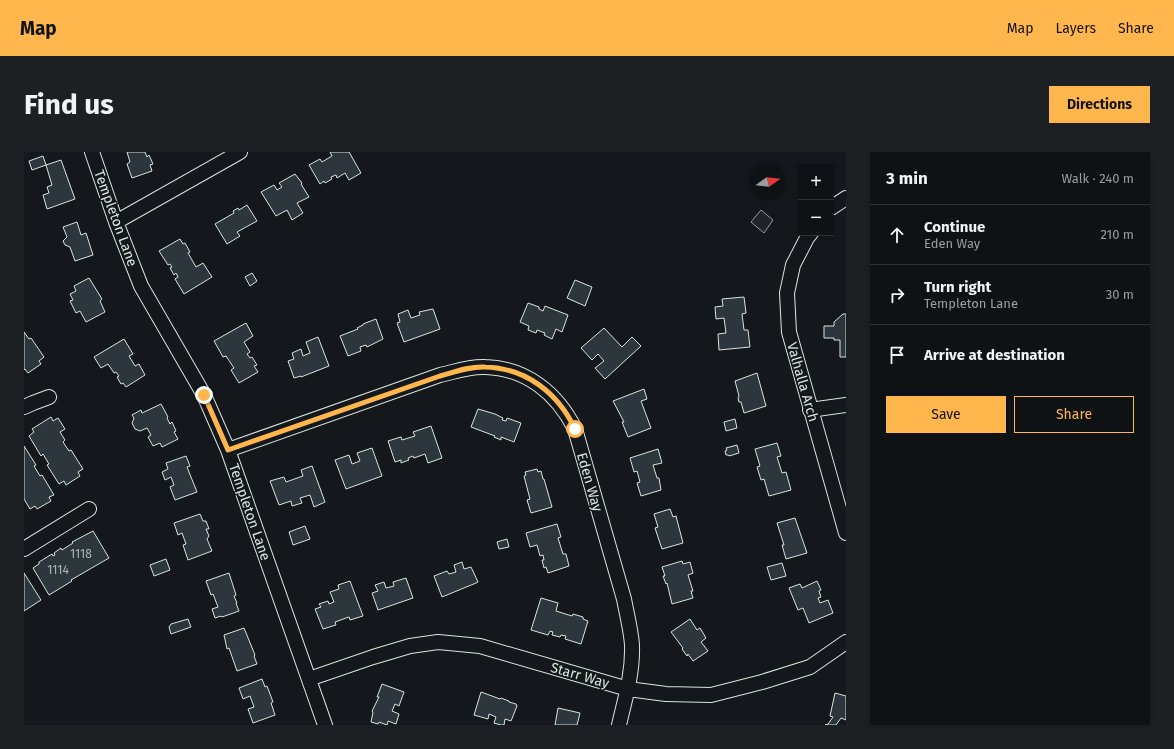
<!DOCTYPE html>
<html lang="en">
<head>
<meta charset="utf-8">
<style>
  :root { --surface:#0f1215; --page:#1d2022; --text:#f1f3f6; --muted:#9b9ea0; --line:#2f3234; --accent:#ffb74d }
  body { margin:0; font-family:"Fira Sans",sans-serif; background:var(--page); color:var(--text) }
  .controls { position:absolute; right:12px; top:12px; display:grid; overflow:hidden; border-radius:0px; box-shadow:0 2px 6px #0003 }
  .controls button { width:36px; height:36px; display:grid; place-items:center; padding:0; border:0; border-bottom:1px solid var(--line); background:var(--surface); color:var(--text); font:20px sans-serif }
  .compass { position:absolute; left:726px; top:12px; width:36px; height:36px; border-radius:50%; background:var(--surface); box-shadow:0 2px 6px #0003; rotate:76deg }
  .stop { position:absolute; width:12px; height:12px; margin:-9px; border:3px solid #ffb74d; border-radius:50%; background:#fff }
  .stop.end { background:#ffb74d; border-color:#fff; box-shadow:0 1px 4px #0008 }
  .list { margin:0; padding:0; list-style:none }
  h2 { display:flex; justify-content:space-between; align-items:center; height:52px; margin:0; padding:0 16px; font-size:17px }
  h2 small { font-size:13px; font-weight:400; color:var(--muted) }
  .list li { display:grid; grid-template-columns:26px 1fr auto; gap:12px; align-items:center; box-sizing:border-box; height:60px; padding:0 16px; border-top:1px solid var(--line) }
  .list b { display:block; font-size:15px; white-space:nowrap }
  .list p { margin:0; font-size:13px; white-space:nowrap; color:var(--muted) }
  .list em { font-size:13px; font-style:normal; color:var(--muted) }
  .actions { display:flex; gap:8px; padding:12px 16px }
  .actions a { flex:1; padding:9px 0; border:1px solid var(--accent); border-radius:0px; text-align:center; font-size:14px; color:var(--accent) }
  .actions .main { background:var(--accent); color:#111 }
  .icon { flex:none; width:22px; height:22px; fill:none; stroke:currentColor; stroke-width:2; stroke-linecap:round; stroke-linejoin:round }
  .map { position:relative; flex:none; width:822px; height:573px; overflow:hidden; border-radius:0px }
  header { display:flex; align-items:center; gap:24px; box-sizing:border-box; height:56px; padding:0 20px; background:var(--accent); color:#111 }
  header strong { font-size:19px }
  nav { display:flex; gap:22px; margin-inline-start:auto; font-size:14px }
  .intro { display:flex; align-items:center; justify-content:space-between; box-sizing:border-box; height:96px; padding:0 24px }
  h1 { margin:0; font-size:28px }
  .button { padding:10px 18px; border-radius:0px; background:var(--accent); color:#111; font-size:14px; font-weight:700 }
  main { display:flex; gap:24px; padding:0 24px }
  aside { flex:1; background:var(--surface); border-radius:0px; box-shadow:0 2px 6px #0003 }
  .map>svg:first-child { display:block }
  .green { fill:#202428; stroke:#939e99 }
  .building { fill:#2c363c; stroke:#d8e6dc }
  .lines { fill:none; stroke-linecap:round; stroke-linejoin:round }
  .minor-casing { stroke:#d8e6dc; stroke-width:16 }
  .minor { stroke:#14181c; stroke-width:14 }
  .route { stroke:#ffb74d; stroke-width:5 }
  .labels { text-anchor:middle; stroke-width:3; stroke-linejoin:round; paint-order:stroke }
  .number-label { font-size:12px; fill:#adbab4 }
  .street-label { font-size:14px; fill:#d8e6dc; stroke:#14181c }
</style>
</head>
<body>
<header>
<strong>Map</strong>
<nav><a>Map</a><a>Layers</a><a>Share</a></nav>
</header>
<div class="intro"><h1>Find us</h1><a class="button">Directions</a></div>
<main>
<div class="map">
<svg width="822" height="573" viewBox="0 0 822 573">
  <rect width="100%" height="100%" fill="#14181c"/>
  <path class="green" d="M737,58L749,68L740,81L727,70Z"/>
  <path class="building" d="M103,0H121L123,5L125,3L129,12L126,13L128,19L108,26L103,12L106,10Z
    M306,0H325L337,21L325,28L321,21L313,26L312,23L307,25L308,27L301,31L300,29L296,32L285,13L296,7L298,10L308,4Z
    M19,4L22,13L8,18L5,9Z
    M37,8L51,47L23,57L19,43L25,41L23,35L28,33L22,13Z
    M271,22L278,31L277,32L285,45L273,51L279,61L268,68L263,58L252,64L237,40L250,33L253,38L258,35L255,31Z
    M223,53L233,69L213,80L216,84L203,92L191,72L210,61L209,59L214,56L215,58Z
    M53,70L57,83L62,81L69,103L51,109L46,95L41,93L39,89L43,85L39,75Z
    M156,87L159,92L161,91L166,100L164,101L172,115L179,111L188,125L160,142L151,127L154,125L152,121L150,123L146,116L148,115L146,112L144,113L135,99Z
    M228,121L233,129L226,134L221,125Z
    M65,126L78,147L76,149L81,160L62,170L56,159L52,161L46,149L49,148L46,142L52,139L50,134Z
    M551,128L568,135L561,154L543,146Z
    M720,145L722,161L718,162L720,178H724L726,195L695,198L694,182L702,181L700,166L692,167L691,155L699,154L698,147Z
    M504,151L515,155V157L519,159L521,154L544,163L538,180L532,177L528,187L520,183L521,181L513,178L512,181L504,178L505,174L496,170Z
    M409,157L416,177L380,190L373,171L376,170L374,162L384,158L387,166L396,163L395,160Z
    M819,162H822V205H816V188H810V186H800V174H810V170Z
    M352,167L359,187L343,195L342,193L336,195L337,199L324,204L316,184L334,177L333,176L339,173V172Z
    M222,171L229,184L220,190L226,200L223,202L226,206L228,205L233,213L230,214L234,220L215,231L207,218L210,216L202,204L199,205L190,189Z
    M580,176L598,195L608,185L617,194L581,227L571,216L580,209L574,202L568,208L557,196Z
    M0,180L5,187L7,186L20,205L15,209L17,212L4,221L1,217L0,218Z
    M294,185L305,214L277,225V224L270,226L264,209L270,207L268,201L277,197L279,204L286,201L282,190Z
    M100,187L109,202L105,204L111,214L115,212L121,223L102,235L99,231L97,232L93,225L95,224L92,220L90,221L84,212L77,216L70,205Z
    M733,221L742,254L720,261L717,250H715L714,246L715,244L711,229Z
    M620,237L623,247L617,249L627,276L604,285L598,270H600L589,249Z
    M137,252L144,265L143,266L146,272L148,270L152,279L150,280L154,287L138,295L136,291L129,294L124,285L127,283L123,276L116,279L111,277L108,271L110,266L108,263L117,258L118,261Z
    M454,257L471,262L479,266L478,268L482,269L483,266L497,271L490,290L477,285V288L470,285L471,284L447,275Z
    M27,265L29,269L34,266L41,277L36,280L41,288L39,290L45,299L47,298L59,317L54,320L56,324L42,333L40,329L35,332L23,313L25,312L19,302L17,304L5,284L10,280L8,277Z
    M711,267L713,276L702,279L700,270Z
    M407,274L418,306L404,311L401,302L390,306L389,304L384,306L385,308L377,311V308L371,310L364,289L377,285L378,288L391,284L389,280Z
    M753,291L757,304L753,305L758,321L762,320L767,338L745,344L740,327L737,328L733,315L736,314L731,297Z
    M713,293L715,301L705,304L704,303H702L701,299L703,298L702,296Z
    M0,294L12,313L10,314L16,324L18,323L30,343L25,345L27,349L13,357L11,354L6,357L0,347Z
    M348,296L358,324L322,337L311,308L325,303L328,312L336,309L333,301Z
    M634,297L638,311L629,313L633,326H635L637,338L617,344L613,331L616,330L613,319L610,320L606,306Z
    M162,304L166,314L163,315L173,340L151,348L146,335L150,333L147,325L141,328L138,320L144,317L142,311Z
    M288,314L301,350L290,355L286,343L276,346L278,351L268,354L267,349L255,353L246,329L260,325L262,330L279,324L277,318Z
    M513,317L514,320L517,319L519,327H520L528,355L507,361L503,348L506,347L500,324L502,323L501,320Z
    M646,357L649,365L652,364L659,391L638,397L631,376L634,375L630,362Z
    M176,362L179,369H182L185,377H182L185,384L183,387L188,399L164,408L159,393L162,392L158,381L154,383L150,371Z
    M771,366L783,401L762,407L758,393H760L753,371Z
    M533,372L537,385L534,386L539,402H542L545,414L524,421L522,415L520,416L518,408H520L519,403L516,404L513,393L506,395L502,381Z
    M281,374L286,387L269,393L265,380Z
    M69,379L85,406L47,428L48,429L25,443L9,416L15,412V410L28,402L29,404L31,403L30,401L37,396L38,398L49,391L48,390Z
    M483,387L485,395L475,397L473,390Z
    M142,407L146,418L130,424L126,413Z
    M658,409L659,412L666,410L669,421L664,423L669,439H667L669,446L648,452L643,431L642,432L639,424H641L638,415Z
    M438,410L440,417L447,415L454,430L452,431L418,445L410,424L423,419L425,422L432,420L430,413Z
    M758,411L762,424L747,428L743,415Z
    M0,421L17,448L0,459Z
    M205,421L212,443L210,444L213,451H212L215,459L198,465L197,464L191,466L188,457L194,455L189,442L187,443L182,429Z
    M382,426L389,446L354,458L348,441L354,439L351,433L360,430L362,436L370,434L369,430Z
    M326,429L339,464L326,468L325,465L311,470L312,473L299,477L291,457L297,455L295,452L304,449L305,452L310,450L306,440L315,437L314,433Z
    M793,429L797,438L795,439L797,445L794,446L796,451L804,448L809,461L785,471L779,456L774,458L765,436L776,432L778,436Z
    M517,446L534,451L532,459L548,464L549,462L559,465V467L564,469L557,492L541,487L542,484L537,483L536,485L528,483L529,480L526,479L524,483L507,478Z
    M164,467L167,475L147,482L145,475L147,472Z
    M666,467L673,478L676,476L682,486L677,490L684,499L669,509L664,502L663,504L658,497L659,496L647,480Z
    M220,476L231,503L230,504L233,512L213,519L205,496L203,497L200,483Z
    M238,527L241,535L243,534L249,550L247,551L251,563L229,571L224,557L230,555L226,544L219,547L215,536Z
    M358,532L380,540L375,554L371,552L368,559L375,562L372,572L364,569L363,573L355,570L354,572L347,570L349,560L348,559L355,545H353Z
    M457,540L476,547L477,546L485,549V550L492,552L493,554L487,569L481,567L480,573H477L470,571L472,565L465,562L464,567L450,563Z
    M811,541L822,544V568L817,566L812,573H801L804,572L809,565L806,564Z
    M534,556L556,561L553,573H531Z"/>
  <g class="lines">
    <defs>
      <path id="minor" d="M68,0L92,70L117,134L180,243L204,298L301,573
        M807,56L822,46
        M92,70L216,0
        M787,81L783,86L769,113L763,141L765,180L822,381
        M0,255L9,251L25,245
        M786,258L822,253
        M204,298L416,223C430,220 446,214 461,215C502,216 533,241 551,277L600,447C603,463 607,478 608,493C609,521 601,547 595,573
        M0,397L65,357
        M285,527L349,505L386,494L414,490L456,494L604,537L642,542L687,543L738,530L786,515L822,490"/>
    </defs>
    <use href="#minor" class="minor-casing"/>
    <use href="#minor" class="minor"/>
  </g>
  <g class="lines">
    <path class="route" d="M180,243L204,298L416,224C430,220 446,214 461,215C502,216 534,241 551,277"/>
  </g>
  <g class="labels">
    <g class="number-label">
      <text x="57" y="406">1118</text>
      <text x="34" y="422">1114</text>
    </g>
    <g class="street-label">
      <text transform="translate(92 66) rotate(70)" y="5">Templeton Lane</text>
      <text transform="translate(779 230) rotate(74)" y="5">Valhalla Arch</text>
      <text transform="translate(566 330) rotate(74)" y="5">Eden Way</text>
      <text transform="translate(226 360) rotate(71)" y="5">Templeton Lane</text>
      <text transform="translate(556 523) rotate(16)" y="5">Starr Way</text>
    </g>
  </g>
</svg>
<div class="controls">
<button>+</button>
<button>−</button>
</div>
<svg class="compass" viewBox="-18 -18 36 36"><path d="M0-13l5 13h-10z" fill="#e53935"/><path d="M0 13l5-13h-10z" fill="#9b9ea0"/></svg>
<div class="stop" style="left:551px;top:277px"></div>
<div class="stop end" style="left:180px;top:243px"></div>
</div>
<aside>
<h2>3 min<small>Walk · 240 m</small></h2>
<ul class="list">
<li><svg class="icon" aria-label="ahead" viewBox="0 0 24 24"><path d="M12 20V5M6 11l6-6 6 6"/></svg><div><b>Continue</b><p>Eden Way</p></div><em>210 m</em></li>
<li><svg class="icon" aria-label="right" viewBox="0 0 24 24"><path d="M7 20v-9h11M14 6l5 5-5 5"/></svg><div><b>Turn right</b><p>Templeton Lane</p></div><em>30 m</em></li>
<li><svg class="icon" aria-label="arrive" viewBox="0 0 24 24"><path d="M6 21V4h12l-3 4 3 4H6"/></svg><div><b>Arrive at destination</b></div></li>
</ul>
<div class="actions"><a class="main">Save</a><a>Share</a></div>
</aside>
</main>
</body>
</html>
